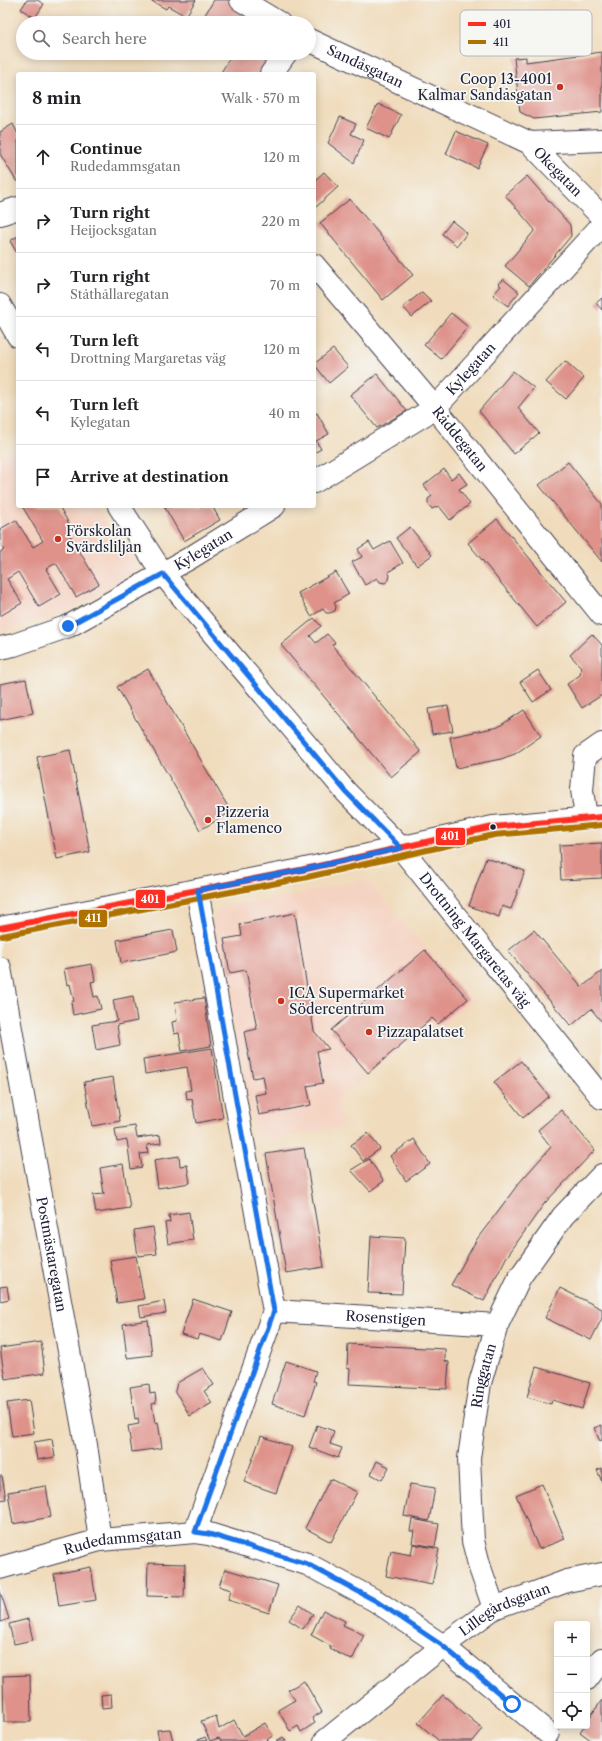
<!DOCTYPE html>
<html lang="en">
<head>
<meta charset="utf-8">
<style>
  :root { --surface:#fff; --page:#f6f6f6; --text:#202124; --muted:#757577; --line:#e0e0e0 }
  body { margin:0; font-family:"Libre Caslon Text",serif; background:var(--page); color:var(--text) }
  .controls { position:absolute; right:12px; bottom:12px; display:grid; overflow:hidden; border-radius:4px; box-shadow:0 2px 10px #0003 }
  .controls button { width:36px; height:36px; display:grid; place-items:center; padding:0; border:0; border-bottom:1px solid var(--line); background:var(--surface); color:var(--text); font:20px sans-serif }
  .stop { position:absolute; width:12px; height:12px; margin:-9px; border:3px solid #1a73e8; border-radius:50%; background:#fff }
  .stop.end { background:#1a73e8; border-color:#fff; box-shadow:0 1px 4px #0008 }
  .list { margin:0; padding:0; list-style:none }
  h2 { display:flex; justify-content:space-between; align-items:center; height:52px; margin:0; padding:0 16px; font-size:17px }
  h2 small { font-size:13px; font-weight:400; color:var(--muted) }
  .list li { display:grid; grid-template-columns:26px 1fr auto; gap:12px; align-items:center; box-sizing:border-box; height:64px; padding:0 16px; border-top:1px solid var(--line) }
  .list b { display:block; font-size:15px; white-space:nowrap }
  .list p { margin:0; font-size:13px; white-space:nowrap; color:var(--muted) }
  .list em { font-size:13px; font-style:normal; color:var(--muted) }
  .icon { flex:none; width:22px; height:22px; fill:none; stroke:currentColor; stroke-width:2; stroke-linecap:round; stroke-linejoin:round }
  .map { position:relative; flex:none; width:602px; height:1741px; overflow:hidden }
  .search { position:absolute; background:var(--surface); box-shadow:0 2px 10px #0003; left:16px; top:16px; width:300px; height:44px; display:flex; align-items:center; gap:10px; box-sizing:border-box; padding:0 14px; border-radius:22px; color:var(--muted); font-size:15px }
  .panel { position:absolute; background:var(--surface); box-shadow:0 2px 10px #0003; left:16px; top:72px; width:300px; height:436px; border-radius:4px }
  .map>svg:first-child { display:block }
  .built { fill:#f5d3c2 }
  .building { fill:#de928a }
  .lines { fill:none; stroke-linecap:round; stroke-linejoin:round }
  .minor-casing { stroke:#413e4e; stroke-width:24 }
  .minor { stroke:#fff; stroke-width:22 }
  .bus-1-casing { stroke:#f6f6f2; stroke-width:9 }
  .bus-2-casing { stroke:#f6f6f2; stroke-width:9 }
  .bus-1 { stroke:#ff2e22; stroke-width:6 }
  .bus-2 { stroke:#ae7200; stroke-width:6 }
  .route { stroke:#1a73e8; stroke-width:5 }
  .poi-dot { fill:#c8321e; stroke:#f6f6f2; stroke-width:1.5 }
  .bus-dot { fill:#22223b; stroke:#f6f6f2; stroke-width:1.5 }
  .labels { text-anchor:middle; stroke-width:3.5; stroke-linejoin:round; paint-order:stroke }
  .street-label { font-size:14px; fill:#22223b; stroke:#f6f6f2 }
  .poi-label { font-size:14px; fill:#22223b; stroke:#f6f6f2; text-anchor:start }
  .key { fill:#f6f6f2; stroke:#b6b6bb; stroke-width:1 }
  .key-label { font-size:11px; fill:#22223b }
  .line-badge { stroke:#f6f6f2; stroke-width:1.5 }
  .badge-label { font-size:11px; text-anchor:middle; font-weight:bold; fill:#fff }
</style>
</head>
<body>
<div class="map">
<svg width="602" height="1741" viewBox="0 0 602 1741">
  <rect width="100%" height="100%" fill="#f6f6f2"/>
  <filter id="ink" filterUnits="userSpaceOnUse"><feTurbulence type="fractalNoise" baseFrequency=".025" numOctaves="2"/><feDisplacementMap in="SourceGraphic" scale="8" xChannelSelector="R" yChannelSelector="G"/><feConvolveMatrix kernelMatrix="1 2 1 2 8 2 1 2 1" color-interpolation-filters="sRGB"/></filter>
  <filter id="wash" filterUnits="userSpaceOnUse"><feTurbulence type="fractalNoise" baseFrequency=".012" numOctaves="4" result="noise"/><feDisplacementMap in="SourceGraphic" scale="16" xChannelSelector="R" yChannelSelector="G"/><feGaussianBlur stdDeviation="0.9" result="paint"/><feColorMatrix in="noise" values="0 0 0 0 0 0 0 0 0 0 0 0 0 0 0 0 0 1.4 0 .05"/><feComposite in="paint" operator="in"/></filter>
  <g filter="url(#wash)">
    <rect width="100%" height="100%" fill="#f0dcbc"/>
    <path class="built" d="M18,446V506H95L139,571L62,614L0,632V456Z
      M366,879L472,1001L438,1030L431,1023L337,1100L344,1127L257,1141L211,922L221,906L281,898Z"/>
    <g id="blocks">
      <path class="building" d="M27,0H37L44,4L35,18L21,9Z
        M150,0H196L186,16L168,6L166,9Z
        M214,0H227L264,23H200Z
        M602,52V112L534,119L520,112L514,58L526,57V62Z
        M233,53H277L264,74H220Z
        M378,104L401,115L389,139L366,128Z
        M340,117L356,124L351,134L364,140L354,163L328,143Z
        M13,124L18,134V181L17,182L0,154V132Z
        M456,131L488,145L477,168L446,154Z
        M324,172L338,187L316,207L314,204V181Z
        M527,176L570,225L571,236L529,286L505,266L535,230L505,195Z
        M350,199L413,275L383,300L320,223Z
        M452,221L467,233L457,246L442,234Z
        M18,236V255L10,241Z
        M503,279L519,292L508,306L493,295L501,286L498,284Z
        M422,292L431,301L412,317L403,307Z
        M602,298V310L596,303Z
        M451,313L468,327L441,359L424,345Z
        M333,349L348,367L329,383L314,364Z
        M565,361L584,378L566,399L546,382Z
        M513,371L534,388L518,408L539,433L514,454L479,411Z
        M377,374L407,411L377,428L350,395Z
        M317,413L329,434L316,441L321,449L314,453V414Z
        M568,462L602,504V562L539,485Z
        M444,469L451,479L459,473L467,484L459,489L470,504L450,520L439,506L432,509L428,504V499L432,496L424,485Z
        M22,506H59L72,529L68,532L99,584L76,597L56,563L46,569L61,594L39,607L18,572L7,579L22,603L0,616V552L4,550L0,543V529L16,520L33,547L43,541Z
        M164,506H212L220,520L184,541Z
        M497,519L566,602L537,627L468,543Z
        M410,527L432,555L417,566L396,538Z
        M390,541L403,563L388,572L390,575L389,580L385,583L380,582L377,578L365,585L352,562L362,557L358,549L369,542L374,550Z
        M336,572L349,594L334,603L336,606L335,611L330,613H326L323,609L311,616L298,593Z
        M314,618L321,626L310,636L316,643L327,634L335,643L332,645L421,752L391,777L281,645Z
        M592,634L602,645V695L582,708L567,684L580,675L581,667L570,655Z
        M148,669L231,812L200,830L117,687Z
        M538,670L551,690L533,702L520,682Z
        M26,679L33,713L0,720V684Z
        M448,706L453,731L432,734L428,709Z
        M524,710L541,736L515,754L501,759L456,768L450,737L498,727Z
        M70,750L90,852L57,859L37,757Z
        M602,843V878L561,880L559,845Z
        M486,858L525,871L511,909L502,906L499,917L469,906Z
        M295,913L314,1031L329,1049L317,1051L323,1083L307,1086L311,1105L259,1115L255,1095L266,1093L263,1076L253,1078L244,1032L257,1029L246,970L230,973L224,939L242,936L240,924Z
        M173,930L177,952L121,963L117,940Z
        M534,930L582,987L602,971V1022L591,1009L571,1026L508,951Z
        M425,950L468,999L438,1024L432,1018L368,1073L331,1030Z
        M92,964L95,981L91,982L94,997L98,996L101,1009L73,1015L71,1002L74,1001L70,984L67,985L64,969Z
        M133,996L137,1021L117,1025L120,1045L96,1050L92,1025L117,1021L113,1000Z
        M204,998L211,1046L182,1051L179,1033L174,1034L172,1022L177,1021L175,1002Z
        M212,1048L223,1118L196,1123L192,1099L187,1100L186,1091L191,1090L187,1067L145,1074L143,1059Z
        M521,1061L549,1096L523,1118L494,1082Z
        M113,1077L120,1121L92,1126L84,1082Z
        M561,1110L595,1150L544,1204L506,1258L484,1301L451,1285L477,1239L519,1183L551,1147L538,1130Z
        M135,1126L137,1138L160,1135L161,1143L147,1145L148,1153L140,1154L142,1167L131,1169L127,1140L117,1142L115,1129Z
        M368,1133L380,1149L363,1161L351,1145Z
        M414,1139L430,1164L406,1181L390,1156Z
        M304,1148L324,1267L286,1273L266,1154Z
        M179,1156L180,1166L187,1165L190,1183L158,1188L154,1160Z
        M369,1159L384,1181L370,1191L351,1170Z
        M123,1164L130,1208L96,1213L93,1195L104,1194L100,1168Z
        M189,1212L193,1240L168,1244L165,1223L170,1222L169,1215Z
        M153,1227L157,1254L138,1256L134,1230Z
        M371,1236L405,1238L402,1294L368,1293Z
        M136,1256L144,1299L117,1303L110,1260Z
        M7,1286L9,1299L0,1301V1287Z
        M560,1288L602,1309V1318L591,1340L545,1318Z
        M193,1299L232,1312L222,1341L199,1334L197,1339L181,1334Z
        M164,1301L166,1313L141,1317L139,1306Z
        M148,1320L152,1355L127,1358L123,1324Z
        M41,1342L45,1373L5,1379L0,1348Z
        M348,1344L445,1349V1361L449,1362L447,1389L349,1384L350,1369L347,1368Z
        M286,1361L316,1371L313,1381L316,1382L305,1415L272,1404Z
        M536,1367L590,1383L582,1409L552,1400L551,1404L527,1397Z
        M203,1368L214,1385L204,1391L212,1403L190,1416L175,1391L177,1383Z
        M149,1384L150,1394L155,1393L156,1403L152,1404L155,1423L158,1422L162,1448L132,1452L128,1426L139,1424L138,1418L135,1419L130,1387Z
        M29,1400L34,1433L12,1436L7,1403Z
        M317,1425L334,1431L330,1444L342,1448L338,1458L309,1447Z
        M602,1425V1440L600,1441L594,1428Z
        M261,1436L292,1447L276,1493L244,1482Z
        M52,1439L55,1457L37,1460L34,1442Z
        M377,1461L389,1467L382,1480L371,1474Z
        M602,1468V1482L597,1470Z
        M0,1476H2L6,1499L0,1500Z
        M330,1479L357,1492L331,1542L305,1528Z
        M410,1484L435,1488L429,1521L404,1516Z
        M542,1484L565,1539L539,1549L516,1495Z
        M46,1486L51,1517L13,1524L8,1492Z
        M412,1519L439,1524L435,1547L412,1543L414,1531H410Z
        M413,1544L439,1549L432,1585L386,1576L391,1551L411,1555Z
        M148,1563L185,1564L184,1597L147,1596Z
        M91,1567L96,1600L59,1606L54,1574Z
        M225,1569L278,1585L269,1613L228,1600L231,1590L219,1586Z
        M0,1591L9,1619L0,1622Z
        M300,1605L313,1614L303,1629L289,1620Z
        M323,1610L345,1621L343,1625L364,1635L352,1660L330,1649L331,1646L311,1635Z
        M28,1619L33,1640L14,1644L9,1624Z
        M30,1675L31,1722H4L3,1676Z
        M304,1681L322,1712L312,1718L315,1723L301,1732L298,1726L290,1731L278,1710L295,1700L288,1690Z
        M111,1694L112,1707L102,1708L101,1695Z
        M443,1695L483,1729L473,1741H439L418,1723Z
        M602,1700V1741H592L580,1732L584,1726H587V1721Z
        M216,1716L219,1729L234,1720L243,1736L265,1723L273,1736L267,1739L269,1741H221L219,1738L210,1741L201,1721Z
        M170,1729L173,1741H159L157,1730Z
        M205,1737L207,1741H196Z
        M283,1737L286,1741H276Z"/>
    </g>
  </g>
  <g filter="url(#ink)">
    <use href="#blocks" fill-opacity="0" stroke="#413e4e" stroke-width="1"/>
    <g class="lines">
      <defs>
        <g id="minor">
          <path d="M241,0L279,23"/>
          <path id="s1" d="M309,40L530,143L602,140"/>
          <path d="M271,74L286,53"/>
          <path id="s2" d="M530,143L602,217"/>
          <path d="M0,214L18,208"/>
          <path id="s3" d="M314,265L435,408L602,615"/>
          <path d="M0,305L18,336"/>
          <path id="s4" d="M314,482L435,408L602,225"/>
          <path id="s5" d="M119,506L163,574L346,792L401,848L602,1098"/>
          <path id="s6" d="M0,648L14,645L69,626L190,558L274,506"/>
          <path d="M586,817L582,790L585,756L602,744"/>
          <path d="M0,928L301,870L493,827L602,817"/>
          <path id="s7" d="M0,968L86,1445L100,1540"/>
          <path id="s8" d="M274,1311L497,1325"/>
          <path d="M195,1532L274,1311L197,890"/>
          <path id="s9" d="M0,1568L100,1540L195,1532L209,1534L307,1564L376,1601L443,1646L548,1733"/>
          <path id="s10" d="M494,1608L480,1568L473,1541L469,1458L480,1383L497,1325L520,1277L563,1216L602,1175"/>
          <path d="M587,1679L602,1659"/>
          <path id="s11" d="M325,1741L443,1646L494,1608L567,1581L602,1574"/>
        </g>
      </defs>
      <use href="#minor" class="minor-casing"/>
      <use href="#minor" class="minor"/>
      <defs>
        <path id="bus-1" d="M0,928L301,870L493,827L602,817"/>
        <path id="bus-2" d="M2,936L303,878L494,835L602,825"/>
      </defs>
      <use href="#bus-1" class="bus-1-casing"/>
      <use href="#bus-2" class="bus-2-casing"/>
      <use href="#bus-1" class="bus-1"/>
      <use href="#bus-2" class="bus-2"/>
    </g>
  </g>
  <g class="lines" filter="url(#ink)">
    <path class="route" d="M68,626L163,574L346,792L401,848L301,870L198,890L274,1311L195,1532L209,1534L307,1564L376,1601L443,1646L512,1704"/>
  </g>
  <g class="poi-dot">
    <circle cx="560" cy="87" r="4"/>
    <circle cx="58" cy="539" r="4"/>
    <circle cx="208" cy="820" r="4"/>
    <circle cx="281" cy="1001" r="4"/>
    <circle cx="369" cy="1032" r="4"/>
  </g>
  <circle class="bus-dot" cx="493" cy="827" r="3.5"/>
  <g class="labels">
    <g class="street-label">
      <text dy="5" stroke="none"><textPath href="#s1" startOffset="62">Sandåsgatan</textPath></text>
      <text dy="5" stroke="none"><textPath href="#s2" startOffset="40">Okegatan</textPath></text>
      <text dy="5" stroke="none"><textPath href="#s4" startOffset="195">Kylegatan</textPath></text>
      <text dy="5" stroke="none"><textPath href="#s3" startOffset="227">Råddegatan</textPath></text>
      <text dy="5" stroke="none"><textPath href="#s6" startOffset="227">Kylegatan</textPath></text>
      <text dy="5" stroke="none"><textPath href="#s5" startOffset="562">Drottning Margaretas väg</textPath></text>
      <text dy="5" stroke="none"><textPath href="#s7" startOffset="291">Postmästaregatan</textPath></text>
      <text dy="5" stroke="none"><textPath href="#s8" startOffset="112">Rosenstigen</textPath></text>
      <text dy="5" stroke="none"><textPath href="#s10" startOffset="237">Ringgatan</textPath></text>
      <text dy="5" stroke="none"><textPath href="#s9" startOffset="126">Rudedammsgatan</textPath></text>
      <text dy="5" stroke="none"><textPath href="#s11" startOffset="224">Lillegårdsgatan</textPath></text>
    </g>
    <g class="poi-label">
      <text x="552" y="84" text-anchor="end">Coop 13-4001<tspan x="552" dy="16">Kalmar Sandåsgatan</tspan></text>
      <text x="66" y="536">Förskolan<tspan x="66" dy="16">Svärdsliljan</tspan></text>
      <text x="216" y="817">Pizzeria<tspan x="216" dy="16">Flamenco</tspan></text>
      <text x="289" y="998">ICA Supermarket<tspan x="289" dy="16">Södercentrum</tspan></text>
      <text x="377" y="1037">Pizzapalatset</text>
    </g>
  </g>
  <rect x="460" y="10" width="132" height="46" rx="6" class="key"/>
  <rect x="468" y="22" width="18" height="4" fill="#ff2e22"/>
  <rect x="468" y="40" width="18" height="4" fill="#ae7200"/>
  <g class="key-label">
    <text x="493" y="28">401</text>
    <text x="493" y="46">411</text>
  </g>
  <g class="line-badge">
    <rect x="435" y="827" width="31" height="19" rx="4" fill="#ff2e22"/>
    <rect x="135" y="889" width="31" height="20" rx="4" fill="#ff2e22"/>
    <rect x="78" y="909" width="30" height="19" rx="4" fill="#ae7200"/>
  </g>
  <g class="badge-label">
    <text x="450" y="840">401</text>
    <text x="150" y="903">401</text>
    <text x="93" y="922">411</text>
  </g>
</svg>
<div class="controls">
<button>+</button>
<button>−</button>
<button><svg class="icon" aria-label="locate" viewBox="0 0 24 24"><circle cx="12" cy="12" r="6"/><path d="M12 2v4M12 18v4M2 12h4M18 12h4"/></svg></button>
</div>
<div class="stop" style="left:512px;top:1704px"></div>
<div class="stop end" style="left:68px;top:626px"></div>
<div class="search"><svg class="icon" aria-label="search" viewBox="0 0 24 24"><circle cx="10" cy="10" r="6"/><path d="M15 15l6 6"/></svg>Search here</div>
<section class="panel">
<h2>8 min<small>Walk · 570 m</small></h2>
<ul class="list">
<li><svg class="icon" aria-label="ahead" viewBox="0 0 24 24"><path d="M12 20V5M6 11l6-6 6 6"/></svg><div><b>Continue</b><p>Rudedammsgatan</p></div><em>120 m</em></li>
<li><svg class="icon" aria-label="right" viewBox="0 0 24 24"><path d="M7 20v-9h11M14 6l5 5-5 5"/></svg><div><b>Turn right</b><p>Heijocksgatan</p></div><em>220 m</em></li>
<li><svg class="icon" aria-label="right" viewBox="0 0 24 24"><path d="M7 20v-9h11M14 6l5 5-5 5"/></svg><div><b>Turn right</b><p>Ståthållaregatan</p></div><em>70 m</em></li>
<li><svg class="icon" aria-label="left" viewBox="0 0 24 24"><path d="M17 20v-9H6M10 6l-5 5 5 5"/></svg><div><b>Turn left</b><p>Drottning Margaretas väg</p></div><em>120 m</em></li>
<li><svg class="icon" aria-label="left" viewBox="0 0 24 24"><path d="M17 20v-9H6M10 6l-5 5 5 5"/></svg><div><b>Turn left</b><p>Kylegatan</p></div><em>40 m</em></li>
<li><svg class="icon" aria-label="arrive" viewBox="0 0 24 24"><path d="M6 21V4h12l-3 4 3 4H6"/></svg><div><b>Arrive at destination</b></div></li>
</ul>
</section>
</div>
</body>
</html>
